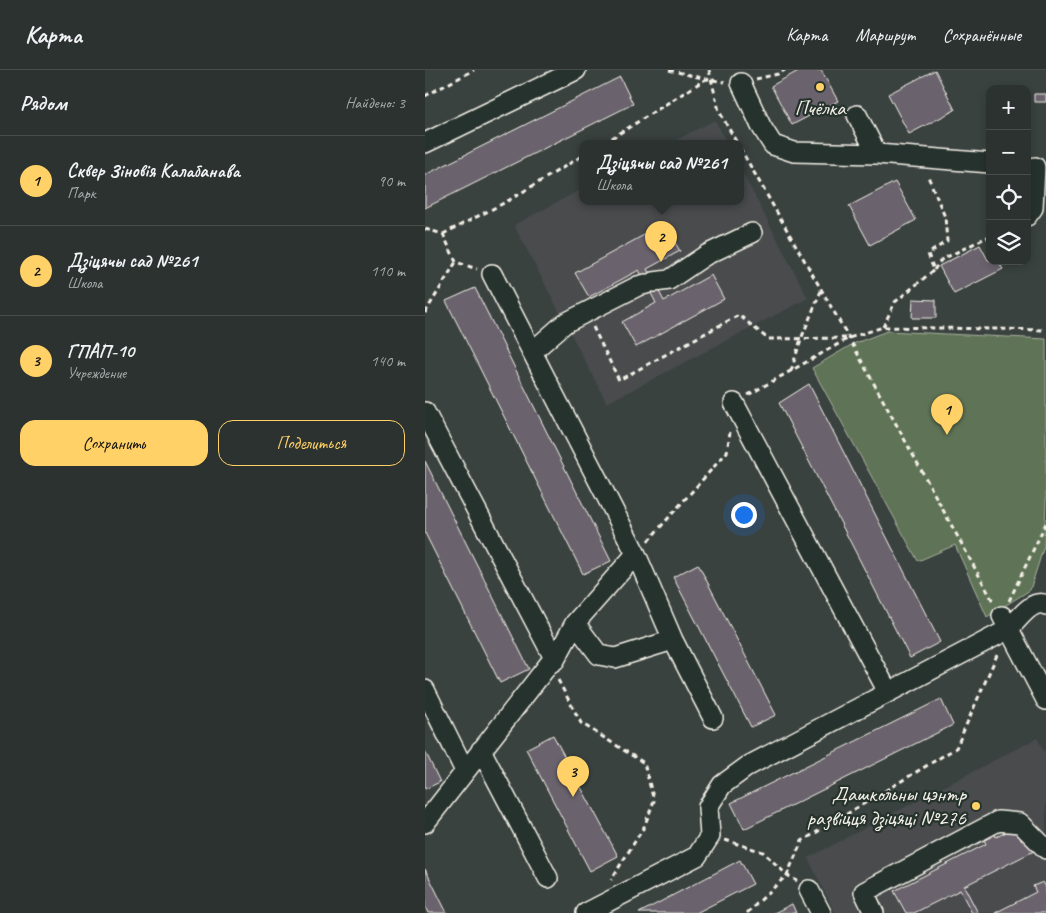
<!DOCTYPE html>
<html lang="ru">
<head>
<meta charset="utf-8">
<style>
  :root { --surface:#2c3230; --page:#383e3c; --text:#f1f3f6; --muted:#a6aaab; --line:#484d4c; --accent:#ffd166 }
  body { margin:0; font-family:Caveat,sans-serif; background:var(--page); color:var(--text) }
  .controls { position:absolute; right:15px; top:15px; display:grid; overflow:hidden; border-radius:10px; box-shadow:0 2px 8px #0003 }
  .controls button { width:45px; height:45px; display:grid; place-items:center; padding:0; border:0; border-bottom:1px solid var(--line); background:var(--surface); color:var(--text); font:25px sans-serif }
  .you { position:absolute; left:318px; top:444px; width:18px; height:18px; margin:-12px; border:4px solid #fff; border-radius:50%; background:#1a73e8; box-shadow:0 0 0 8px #1a73e833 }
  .badge { display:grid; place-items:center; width:32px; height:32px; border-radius:50%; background:var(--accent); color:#111; font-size:16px; font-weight:700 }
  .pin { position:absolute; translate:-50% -41px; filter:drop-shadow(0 1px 2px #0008) }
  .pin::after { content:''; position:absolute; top:26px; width:18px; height:15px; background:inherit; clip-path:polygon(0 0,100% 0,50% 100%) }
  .popup { position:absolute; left:154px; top:70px; width:165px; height:65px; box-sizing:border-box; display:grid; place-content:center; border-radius:10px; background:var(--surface); filter:drop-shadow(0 1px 4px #0005); font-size:16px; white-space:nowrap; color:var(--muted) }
  .popup b { font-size:19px; color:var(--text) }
  .popup::after { content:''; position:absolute; left:50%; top:100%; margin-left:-10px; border:10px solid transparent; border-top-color:var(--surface) }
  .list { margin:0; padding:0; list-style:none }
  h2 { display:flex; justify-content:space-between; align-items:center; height:65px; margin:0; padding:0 20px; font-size:21px }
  h2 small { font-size:16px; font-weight:400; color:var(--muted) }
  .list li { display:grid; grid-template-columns:32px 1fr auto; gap:15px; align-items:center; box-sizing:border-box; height:90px; padding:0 20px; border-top:1px solid var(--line) }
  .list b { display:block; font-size:19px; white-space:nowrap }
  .list p { margin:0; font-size:16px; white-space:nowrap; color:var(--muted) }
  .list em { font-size:16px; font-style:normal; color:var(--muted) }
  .actions { display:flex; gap:10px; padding:15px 20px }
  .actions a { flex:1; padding:11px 0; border:1px solid var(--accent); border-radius:15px; text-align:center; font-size:18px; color:var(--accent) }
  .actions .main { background:var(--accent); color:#111 }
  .icon { flex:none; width:28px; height:28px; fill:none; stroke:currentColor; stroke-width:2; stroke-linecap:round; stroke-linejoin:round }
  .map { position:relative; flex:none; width:621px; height:843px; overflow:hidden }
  header { display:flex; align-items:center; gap:30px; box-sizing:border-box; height:70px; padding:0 25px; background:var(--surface); border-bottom:1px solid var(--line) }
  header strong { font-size:24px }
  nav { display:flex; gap:28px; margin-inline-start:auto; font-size:18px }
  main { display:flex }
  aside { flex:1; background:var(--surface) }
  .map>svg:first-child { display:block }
  .built { fill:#484c4e }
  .green { fill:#5f7356; stroke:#aab29f }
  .building { fill:#6a646d; stroke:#f4f1e8 }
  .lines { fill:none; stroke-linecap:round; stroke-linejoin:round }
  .minor-casing { stroke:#f4f1e8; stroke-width:22 }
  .path { stroke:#f4f1e8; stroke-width:3; stroke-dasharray:5 4; stroke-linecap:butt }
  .minor { stroke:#26332d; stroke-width:19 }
  .poi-dot { fill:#ffd166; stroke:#26332d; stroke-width:2 }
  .labels { text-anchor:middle; stroke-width:4.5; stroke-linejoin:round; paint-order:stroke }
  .poi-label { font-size:21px; fill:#f4f1e8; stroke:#26332d }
</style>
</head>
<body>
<header>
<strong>Карта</strong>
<nav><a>Карта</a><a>Маршрут</a><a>Сохранённые</a></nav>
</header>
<main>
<aside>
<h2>Рядом<small>Найдено: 3</small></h2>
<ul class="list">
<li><span class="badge">1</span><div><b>Сквер Зіновія Калабанава</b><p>Парк</p></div><em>90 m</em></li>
<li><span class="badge">2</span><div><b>Дзіцячы сад №261</b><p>Школа</p></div><em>110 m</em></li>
<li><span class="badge">3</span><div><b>ГПАП-10</b><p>Учреждение</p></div><em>140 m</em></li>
</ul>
<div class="actions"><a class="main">Сохранить</a><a>Поделиться</a></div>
</aside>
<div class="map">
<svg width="621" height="843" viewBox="0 0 621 843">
  <rect width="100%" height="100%" fill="#3a4240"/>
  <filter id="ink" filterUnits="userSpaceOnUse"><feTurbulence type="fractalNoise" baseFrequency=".02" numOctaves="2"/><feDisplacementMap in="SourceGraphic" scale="10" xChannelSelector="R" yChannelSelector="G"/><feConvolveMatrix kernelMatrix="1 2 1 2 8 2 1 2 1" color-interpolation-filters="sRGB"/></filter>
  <g filter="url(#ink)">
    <path class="built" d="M290,50L302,73H245Z
      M315,98L383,228L182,333L89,155L157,119V131H315Z
      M612,668L621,685V843H410L383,788Z"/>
    <path class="green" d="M462,261L621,269V432L619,476L605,520L562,547L530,475L493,491L387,298L428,274Z"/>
    <path class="building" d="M375,0H396L413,31L367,55L346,16Z
      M510,0L530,40L484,64L463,24Z
      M195,7L208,34L0,138V105Z
      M609,24H621V32H609Z
      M470,112L491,150L445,175L424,136Z
      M239,154L255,181L222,199L239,231L286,205L299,229L211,277L197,252L231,233L214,200L164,227L150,203Z
      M555,175L563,190L573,191L578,199L529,224L514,196Z
      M50,218L186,491L158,504L21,231Z
      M488,229L511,230V248H487Z
      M384,314L515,572L485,588L354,333Z
      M0,391L104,599L75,613L0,463Z
      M273,494L351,645L326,657L248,507Z
      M516,629L528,655L319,759L306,733Z
      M128,665L193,786L165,801L101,679Z
      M0,681L15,712L0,719Z
      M596,755L609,781L539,816L553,843H547L535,820L489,843H481L469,821L561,774L558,768L569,762L571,767Z
      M315,790L328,814L271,843H214Z
      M0,799L22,843H3L0,836Z
      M618,812L621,817V843H570L611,822L608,816Z
      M367,834L371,843H349Z"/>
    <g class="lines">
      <defs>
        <path id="minor" d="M316,13L336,56L348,75L369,82L452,84L565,93
          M432,45L452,84
          M0,73L151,0
          M602,146L608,138L610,97
          M67,204L211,484L248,570L288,648
          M229,212L244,210L281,185L327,163
          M108,281L140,253L213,216L221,214
          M309,333L463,622
          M0,342L130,590
          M577,546L621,630
          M150,553L174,585L190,588L248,570
          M0,620L40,701
          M56,680L123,808
          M0,753L124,594L130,590L150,553L211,484
          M384,820L396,843
          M161,843L272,786L285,766L283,737L297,715L323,696L584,559C593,550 607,528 621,535
          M449,843L439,822L573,751L595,753L621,779"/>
      </defs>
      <use href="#minor" class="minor-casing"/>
      <path class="path" d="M244,0L281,9L300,12
        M284,0L294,41L312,73
        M331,9L353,4L360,0
        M0,26L49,0
        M179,73L281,9
        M315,78L424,268L569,533
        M0,159L18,164L31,192
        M18,164L81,132L157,86
        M509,200L516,190L562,167L565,170
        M0,243L31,192L52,199
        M168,257L194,310L314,245L343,269L424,268
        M458,257L470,232L509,200L503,184L522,171L520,147L502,104
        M366,301L376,269L396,221
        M323,325L424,268L458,257L621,260
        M223,471L302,382L305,362
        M584,531L621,453
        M133,610L156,653L219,693L229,731L219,757L186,810
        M300,770L338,782L362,805L377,771L531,678L572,585
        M322,843L362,805L372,811"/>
      <use href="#minor" class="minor"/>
    </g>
  </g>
  <g class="poi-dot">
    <circle cx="395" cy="17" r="5"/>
    <circle cx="551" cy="736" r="5"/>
  </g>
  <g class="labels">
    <g class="poi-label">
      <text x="395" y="45">Пчёлка</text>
      <text x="541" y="731" text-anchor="end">Дашкольны цэнтр<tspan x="541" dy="24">развіцця дзіцяці №276</tspan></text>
    </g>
  </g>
</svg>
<div class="controls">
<button>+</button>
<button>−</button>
<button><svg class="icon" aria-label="locate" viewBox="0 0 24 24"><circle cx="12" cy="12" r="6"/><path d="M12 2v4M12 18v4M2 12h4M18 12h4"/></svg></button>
<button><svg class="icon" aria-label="layers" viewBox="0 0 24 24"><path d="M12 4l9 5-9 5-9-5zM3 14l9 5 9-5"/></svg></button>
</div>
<div class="you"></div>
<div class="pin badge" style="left:522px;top:365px">1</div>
<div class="pin badge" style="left:236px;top:192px">2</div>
<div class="popup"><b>Дзіцячы сад №261</b>Школа</div>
<div class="pin badge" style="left:148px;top:727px">3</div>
</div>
</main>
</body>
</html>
